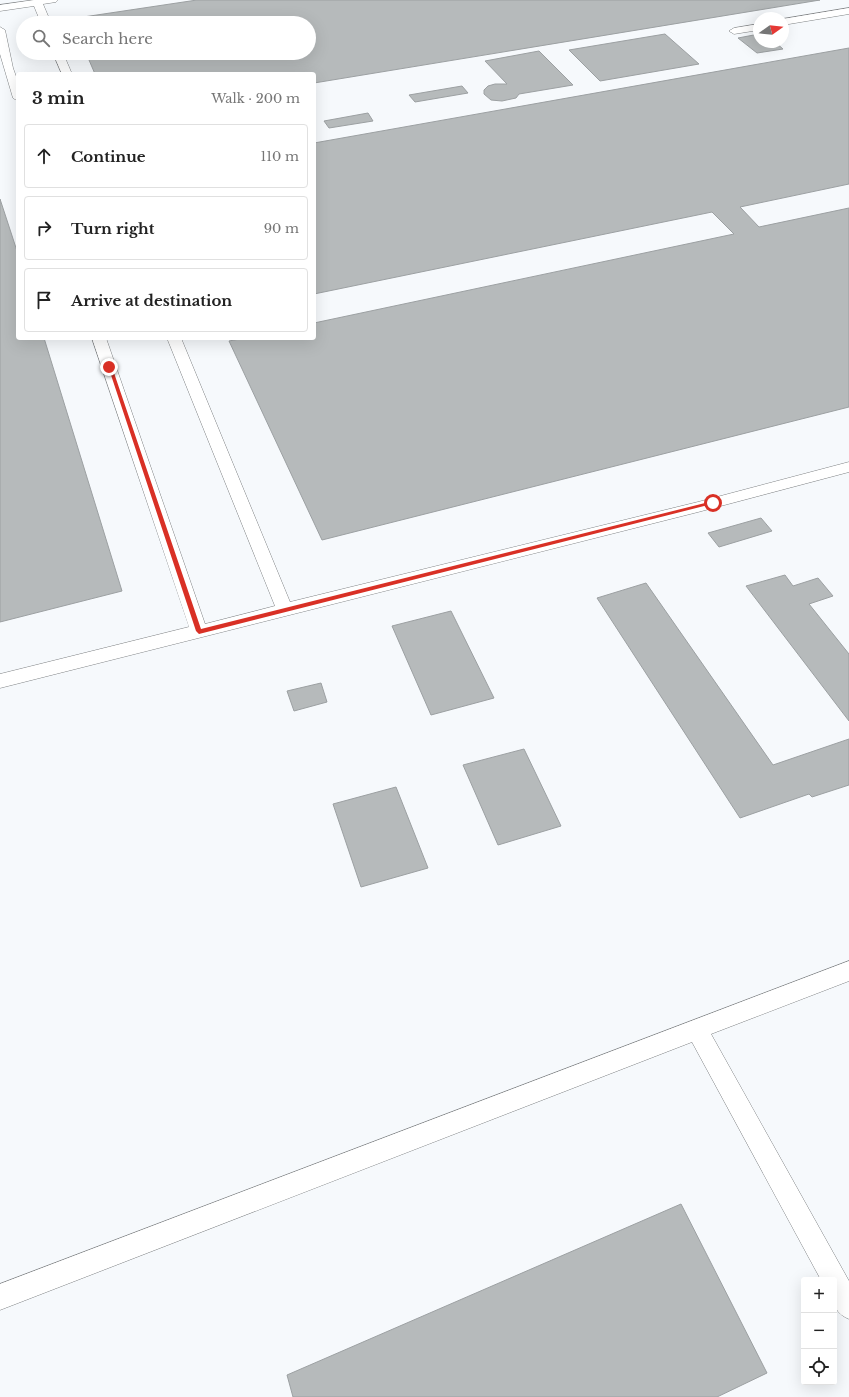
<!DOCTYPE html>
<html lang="en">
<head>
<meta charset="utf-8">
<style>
  :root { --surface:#fff; --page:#f2f2f2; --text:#222; --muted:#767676; --line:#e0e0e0 }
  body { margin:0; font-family:"Libre Baskerville",serif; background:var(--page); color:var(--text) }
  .controls { position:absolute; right:12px; bottom:12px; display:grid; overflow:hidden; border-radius:4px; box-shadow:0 4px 16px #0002 }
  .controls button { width:36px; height:36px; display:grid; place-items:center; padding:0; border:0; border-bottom:1px solid var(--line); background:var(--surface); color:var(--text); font:20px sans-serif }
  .compass { position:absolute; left:753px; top:12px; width:36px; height:36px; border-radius:50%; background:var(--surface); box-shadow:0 4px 16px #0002; rotate:75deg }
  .stop { position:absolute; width:12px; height:12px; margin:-9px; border:3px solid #d93025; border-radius:50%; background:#fff }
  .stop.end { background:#d93025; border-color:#fff; box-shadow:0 1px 4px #0008 }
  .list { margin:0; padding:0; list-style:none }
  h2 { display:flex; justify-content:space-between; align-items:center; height:52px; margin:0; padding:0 16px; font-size:17px }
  h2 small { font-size:13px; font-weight:400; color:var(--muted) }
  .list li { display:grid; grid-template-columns:26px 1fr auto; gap:12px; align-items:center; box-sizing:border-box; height:64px; margin:0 8px 8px; padding:0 8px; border:1px solid var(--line); border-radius:4px }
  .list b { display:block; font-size:15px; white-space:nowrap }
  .list em { font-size:13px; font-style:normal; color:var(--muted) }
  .icon { flex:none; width:22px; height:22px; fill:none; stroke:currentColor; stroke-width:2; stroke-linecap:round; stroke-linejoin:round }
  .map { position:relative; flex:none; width:849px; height:1397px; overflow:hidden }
  .search { position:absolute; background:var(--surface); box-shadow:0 4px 16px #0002; left:16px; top:16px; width:300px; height:44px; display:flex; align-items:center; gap:10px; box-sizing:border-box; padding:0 14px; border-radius:22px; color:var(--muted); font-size:15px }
  .panel { position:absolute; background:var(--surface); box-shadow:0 4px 16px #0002; left:16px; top:72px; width:300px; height:268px; border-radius:4px }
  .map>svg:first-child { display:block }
  .building { fill:#b6babb; stroke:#9ca0a2 }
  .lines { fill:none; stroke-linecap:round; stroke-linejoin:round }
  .lane-casing { stroke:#7e8183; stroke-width:1 }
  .lane { fill:#fff; fill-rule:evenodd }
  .route { fill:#d93025 }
</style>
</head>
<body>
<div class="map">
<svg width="849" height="1397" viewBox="0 0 849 1397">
  <rect width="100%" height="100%" fill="#f6f9fc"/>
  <path class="building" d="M197,0H820L314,83V74H95L86,53H309V23H72L70,19Z
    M665,34L699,64L600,81L569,50Z
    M759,34V42H775L783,49L757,53L738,38Z
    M849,48V184L740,207L759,227L849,208V407L322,540L229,341L245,338H314V323L734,234L712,212L314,294V143Z
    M539,51L573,85L519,94L516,98L502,101L491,100L484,94V90L488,86L495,84H507L485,61Z
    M462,86L468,93L415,102L409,95Z
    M368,113L373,121L329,128L324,121Z
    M0,199L18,254V338H44L122,591L0,622Z
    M761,518L772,531L719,547L708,533Z
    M785,575L793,586L818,578L833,596L809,604L849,654V721L746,586Z
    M646,583L773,765L849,739V785L812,797L809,794L740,818L597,598Z
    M451,611L494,698L431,715L392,626Z
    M321,683L327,702L294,711L287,691Z
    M524,749L561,826L498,845L463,765Z
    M396,787L428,868L361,887L333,804Z
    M681,1204L767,1373L717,1397H293L287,1375Z"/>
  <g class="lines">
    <defs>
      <path id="lane" d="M34,0H58L56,2L43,4L51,23H41L34,6L0,11V5Z
        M849,8V14L783,25V19Z
        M759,24V30L734,34L729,31L734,28Z
        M0,27L5,30L13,68L18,82V101L13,98L0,54Z
        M53,53H63L72,74H62Z
        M92,338H106L205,624L275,606L167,338H181L290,602L698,502L849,462V472L698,512L0,688V674L189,627Z
        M849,961V981L711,1034L849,1281V1319C830,1311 834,1298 834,1280H821L692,1042L0,1310V1284Z"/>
    </defs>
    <use href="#lane" class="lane-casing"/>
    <use href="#lane" class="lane"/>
  </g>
  <path class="route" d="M108,366L112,367L201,629L713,501L716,503L199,634L196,631Z"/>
</svg>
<div class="controls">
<button>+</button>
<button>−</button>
<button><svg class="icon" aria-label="locate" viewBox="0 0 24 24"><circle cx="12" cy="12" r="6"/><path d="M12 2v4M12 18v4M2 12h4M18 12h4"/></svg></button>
</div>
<svg class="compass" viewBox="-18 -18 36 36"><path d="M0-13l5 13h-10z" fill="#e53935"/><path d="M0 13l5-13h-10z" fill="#767676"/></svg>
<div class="stop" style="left:713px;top:503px"></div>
<div class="stop end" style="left:109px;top:367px"></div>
<div class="search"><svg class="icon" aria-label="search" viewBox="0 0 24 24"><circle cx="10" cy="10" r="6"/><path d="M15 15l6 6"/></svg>Search here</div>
<section class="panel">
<h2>3 min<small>Walk · 200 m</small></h2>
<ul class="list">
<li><svg class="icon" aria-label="ahead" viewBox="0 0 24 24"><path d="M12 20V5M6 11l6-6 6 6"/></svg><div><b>Continue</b></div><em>110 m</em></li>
<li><svg class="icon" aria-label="right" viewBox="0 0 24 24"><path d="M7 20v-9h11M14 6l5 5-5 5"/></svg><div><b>Turn right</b></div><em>90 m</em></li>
<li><svg class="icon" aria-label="arrive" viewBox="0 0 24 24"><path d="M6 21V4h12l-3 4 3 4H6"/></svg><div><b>Arrive at destination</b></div></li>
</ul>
</section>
</div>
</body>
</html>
